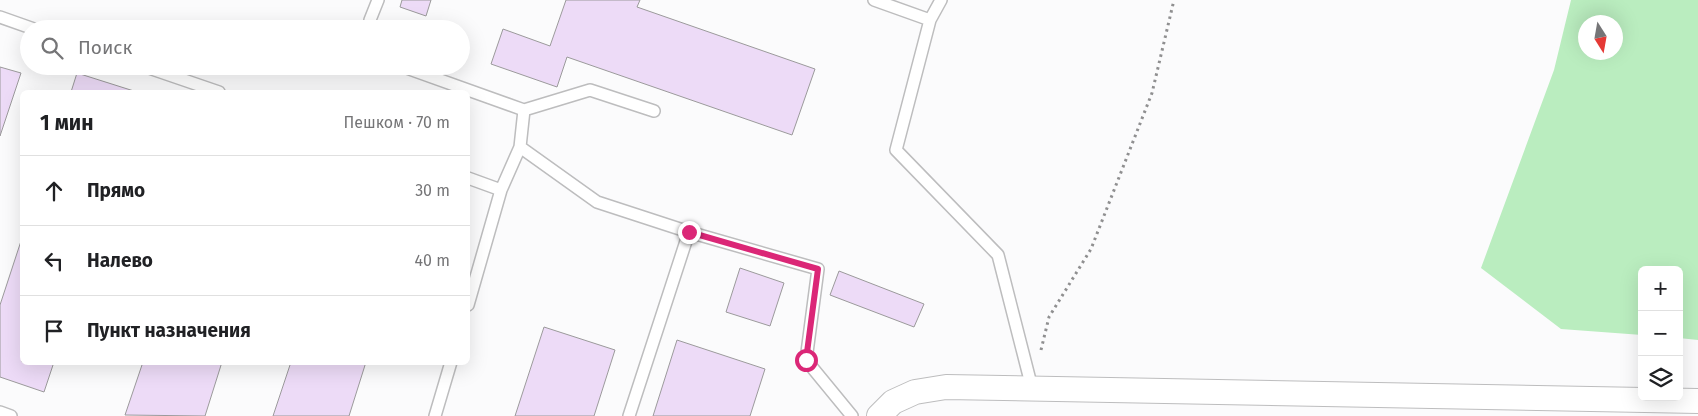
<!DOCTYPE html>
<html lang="ru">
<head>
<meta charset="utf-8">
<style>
  :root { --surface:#fff; --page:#f6f6f6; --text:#202124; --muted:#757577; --line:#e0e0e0 }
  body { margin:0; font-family:"Fira Sans",sans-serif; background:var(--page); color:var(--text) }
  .controls { position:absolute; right:15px; bottom:15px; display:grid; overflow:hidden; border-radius:8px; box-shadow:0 5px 20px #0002 }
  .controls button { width:45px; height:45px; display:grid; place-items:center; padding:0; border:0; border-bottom:1px solid var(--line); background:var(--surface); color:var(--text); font:25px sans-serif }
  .compass { position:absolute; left:1578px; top:15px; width:45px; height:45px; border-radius:50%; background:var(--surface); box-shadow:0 5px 20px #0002; rotate:169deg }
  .stop { position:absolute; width:15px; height:15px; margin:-11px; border:4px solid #db2777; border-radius:50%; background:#fff }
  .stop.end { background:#db2777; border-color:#fff; box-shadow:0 1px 5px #0008 }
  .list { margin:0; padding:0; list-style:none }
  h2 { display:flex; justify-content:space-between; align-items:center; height:65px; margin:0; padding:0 20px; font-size:21px }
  h2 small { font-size:16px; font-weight:400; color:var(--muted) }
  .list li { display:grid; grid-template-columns:32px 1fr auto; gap:15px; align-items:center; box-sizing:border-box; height:70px; padding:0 20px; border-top:1px solid var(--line) }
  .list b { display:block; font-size:19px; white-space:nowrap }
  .list em { font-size:16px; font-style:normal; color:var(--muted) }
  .icon { flex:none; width:28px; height:28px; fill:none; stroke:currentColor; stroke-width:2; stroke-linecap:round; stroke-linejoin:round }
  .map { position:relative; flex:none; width:1698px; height:416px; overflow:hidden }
  .search { position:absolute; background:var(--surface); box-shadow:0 5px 20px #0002; left:20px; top:20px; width:450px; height:55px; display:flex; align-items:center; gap:12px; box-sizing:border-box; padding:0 18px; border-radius:28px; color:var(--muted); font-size:19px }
  .panel { position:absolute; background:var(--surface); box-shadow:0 5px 20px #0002; left:20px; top:90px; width:450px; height:275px; border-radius:8px }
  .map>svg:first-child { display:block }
  .green { fill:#baedbf; fill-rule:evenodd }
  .building { fill:#eddbf7; stroke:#9b9a9b }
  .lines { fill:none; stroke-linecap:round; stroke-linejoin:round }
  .service-casing { stroke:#bdbdbe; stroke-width:14 }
  .minor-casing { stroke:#bdbdbe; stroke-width:26 }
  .path { stroke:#8f8f90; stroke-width:3; stroke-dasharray:2.5 4; stroke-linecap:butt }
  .service { stroke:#fff; stroke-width:11 }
  .minor { stroke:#fff; stroke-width:24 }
  .route { stroke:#db2777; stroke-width:6 }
</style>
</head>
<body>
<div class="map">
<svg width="1698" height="416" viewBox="0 0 1698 416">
  <rect width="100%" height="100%" fill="#fbfbfc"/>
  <path class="green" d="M1571,0H1698V340L1679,338V270H1642V335L1561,329L1481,268L1554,70ZM1586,22H1616V52H1586Z"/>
  <path class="building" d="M402,0H431L426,16L400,7Z
    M566,0H640L637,7L815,69L792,135L567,57L557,87L491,64L503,29L550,46Z
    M0,67L21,73L0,136Z
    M77,73L137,92H71Z
    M22,238V362H54L44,392L0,377V305Z
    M740,268L784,283L770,326L726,312Z
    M839,271L924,304L914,327L830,295Z
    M544,327L615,350L594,416H515Z
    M677,340L765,369L750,416H653Z
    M143,362H222L205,416L125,415Z
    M291,362H366L349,416H273Z"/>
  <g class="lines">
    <defs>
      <path id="service" d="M874,0L930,20
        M941,0L930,20L896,150L998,255L1032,388
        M0,17L34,29
        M372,29L370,20L378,0
        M143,66L219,92
        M401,66L524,110L520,147L501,190L468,305
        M524,110L590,90L654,111
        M520,147L597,202L689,232
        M468,178L501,190
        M0,412L11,416
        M435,416L451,362
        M629,416L689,232L818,269L806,360L852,416"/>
      <path id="minor" d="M879,416L893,402L915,392L946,387L1698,401"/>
    </defs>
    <use href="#service" class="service-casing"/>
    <use href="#minor" class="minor-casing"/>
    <path class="path" d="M1041,350L1049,317L1091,249L1152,93L1174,0"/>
    <use href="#service" class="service"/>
    <use href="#minor" class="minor"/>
  </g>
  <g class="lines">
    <path class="route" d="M689,232L818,269L806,360"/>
  </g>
</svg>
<div class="controls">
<button>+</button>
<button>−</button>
<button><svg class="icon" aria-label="layers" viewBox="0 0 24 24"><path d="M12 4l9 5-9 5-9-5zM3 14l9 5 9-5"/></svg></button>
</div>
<svg class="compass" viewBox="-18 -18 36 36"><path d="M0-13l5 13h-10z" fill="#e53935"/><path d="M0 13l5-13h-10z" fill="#757577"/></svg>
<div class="stop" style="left:806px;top:360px"></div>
<div class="stop end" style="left:689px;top:232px"></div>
<div class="search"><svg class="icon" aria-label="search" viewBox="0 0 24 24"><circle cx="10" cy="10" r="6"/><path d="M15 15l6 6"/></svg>Поиск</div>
<section class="panel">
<h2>1 мин<small>Пешком · 70 m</small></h2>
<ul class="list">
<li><svg class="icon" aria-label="ahead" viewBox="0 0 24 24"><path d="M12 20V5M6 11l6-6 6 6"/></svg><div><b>Прямо</b></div><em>30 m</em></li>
<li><svg class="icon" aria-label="left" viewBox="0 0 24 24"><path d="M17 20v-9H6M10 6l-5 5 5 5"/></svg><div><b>Налево</b></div><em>40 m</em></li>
<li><svg class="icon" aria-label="arrive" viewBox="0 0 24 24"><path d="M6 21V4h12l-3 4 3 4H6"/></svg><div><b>Пункт назначения</b></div></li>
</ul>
</section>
</div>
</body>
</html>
